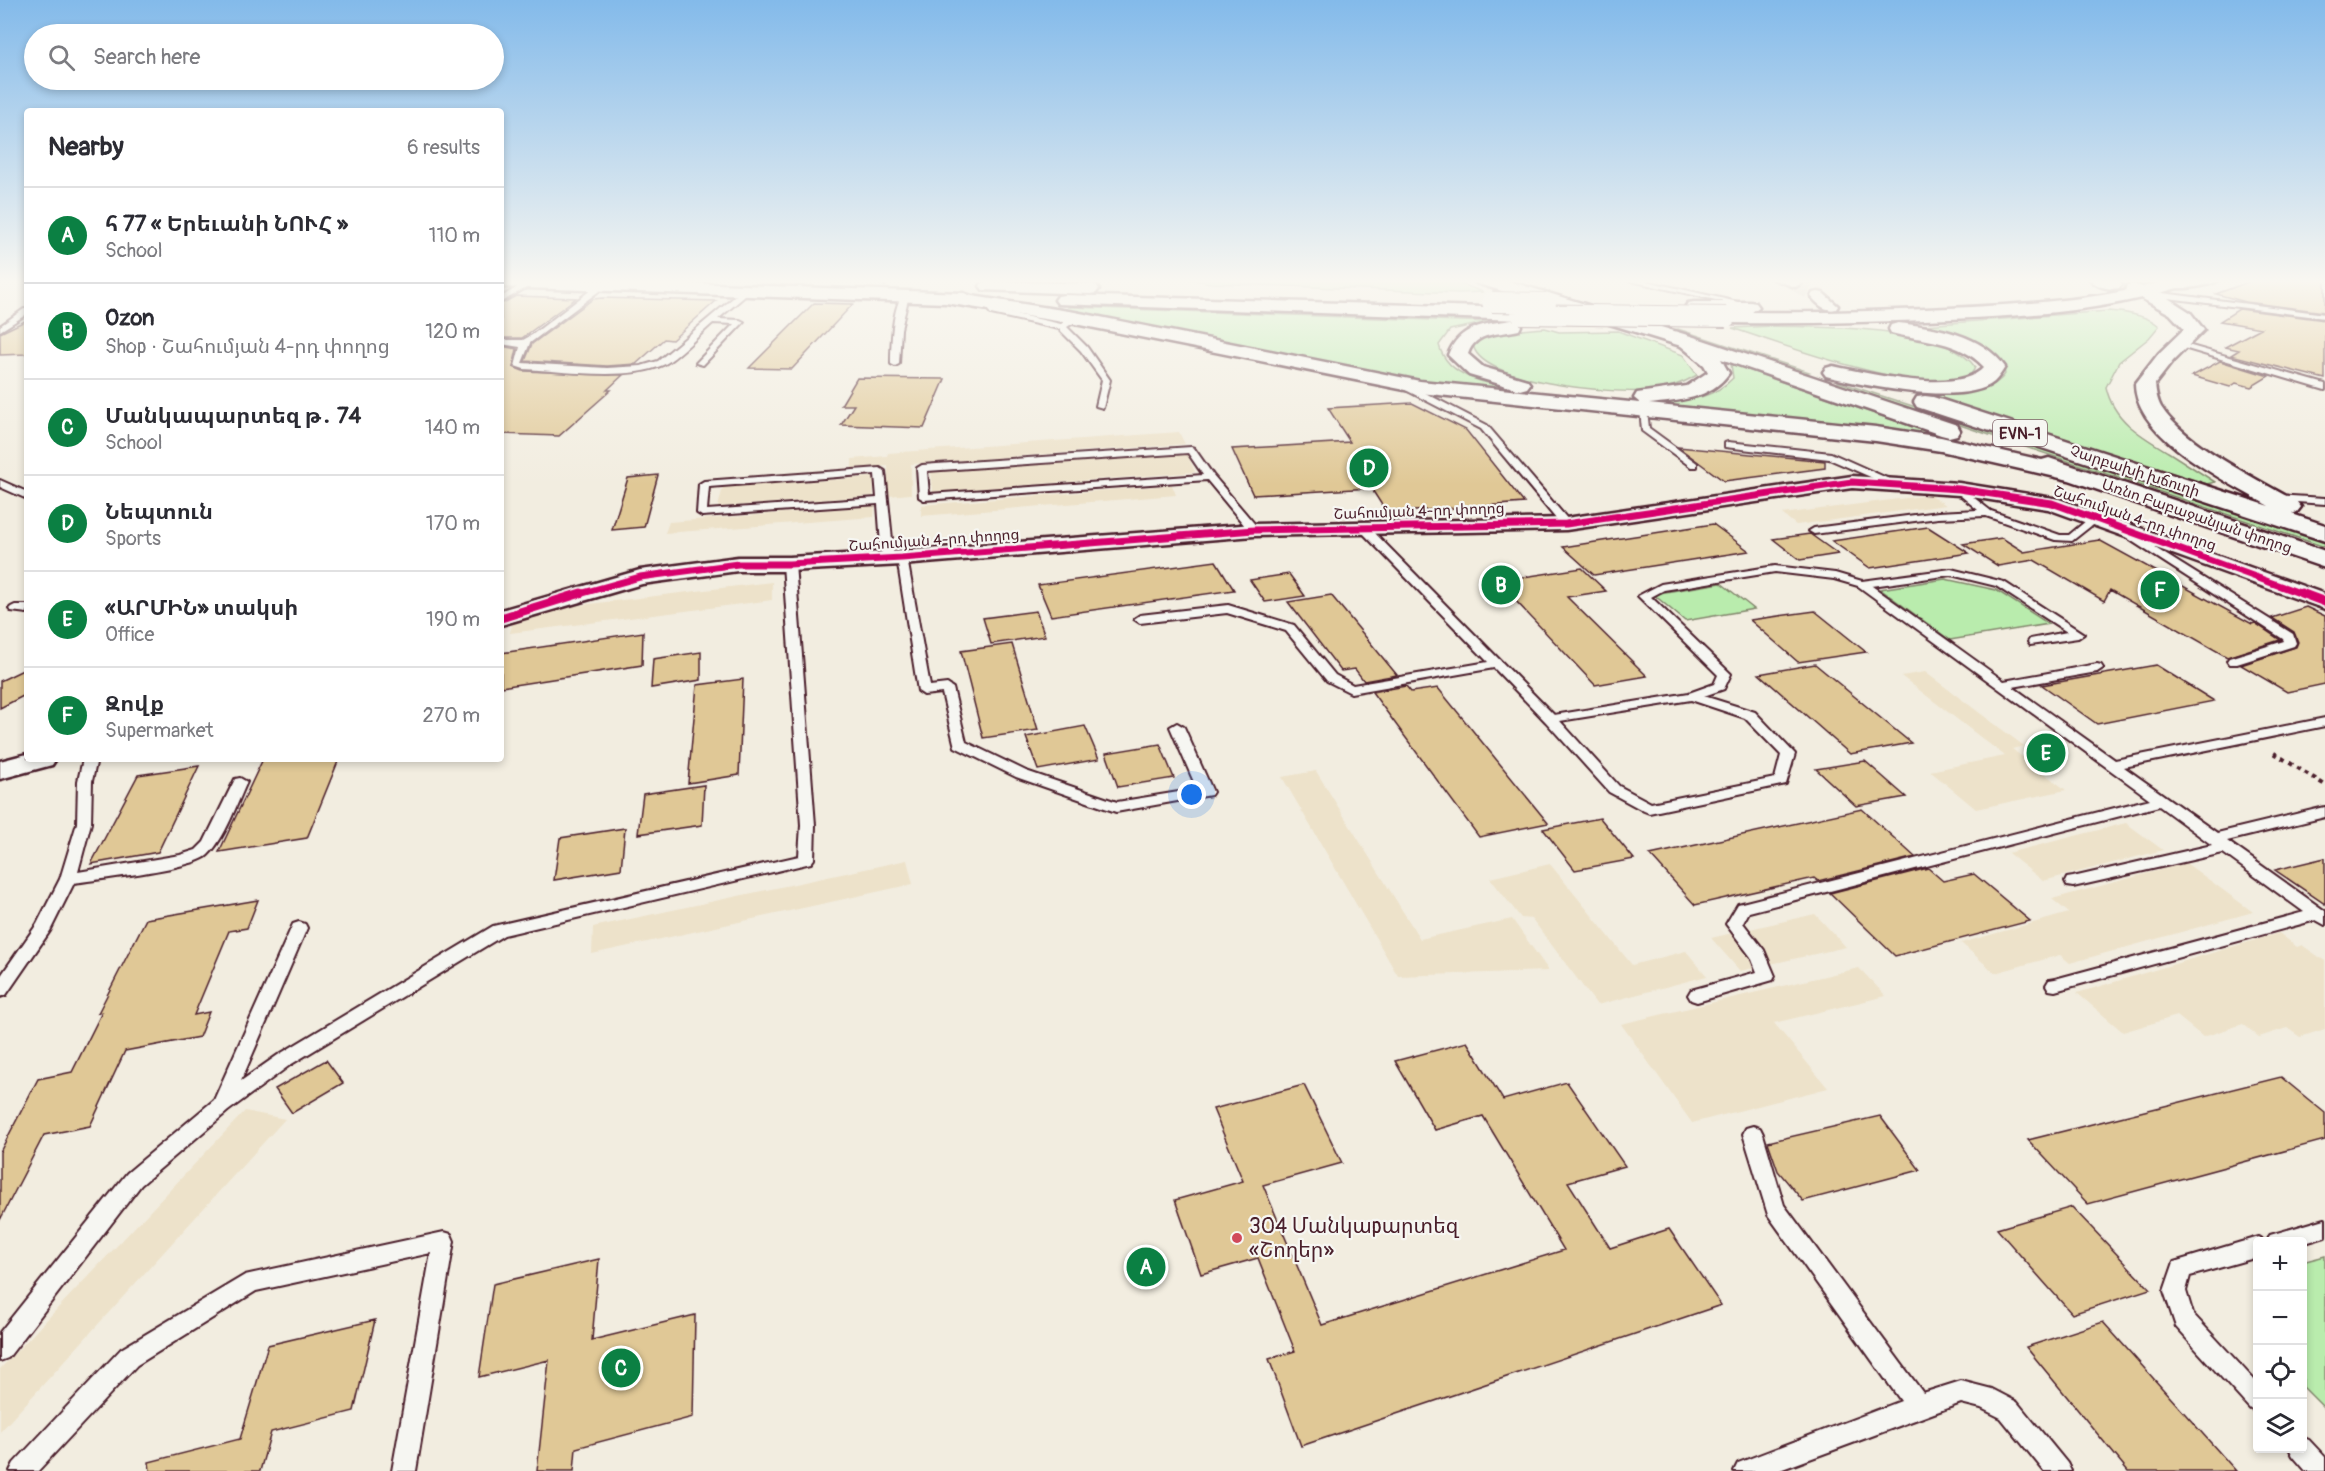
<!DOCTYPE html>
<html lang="en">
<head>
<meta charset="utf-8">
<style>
  :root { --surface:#fff; --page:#f2f2f3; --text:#2b2b33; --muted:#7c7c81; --line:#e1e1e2; --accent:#0b8043 }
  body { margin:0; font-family:Pangolin,"Noto Sans Armenian",sans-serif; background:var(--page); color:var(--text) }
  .controls { position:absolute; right:18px; bottom:18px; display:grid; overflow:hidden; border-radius:6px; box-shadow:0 3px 9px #0003 }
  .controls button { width:54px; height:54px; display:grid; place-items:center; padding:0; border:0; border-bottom:2px solid var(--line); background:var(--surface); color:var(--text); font:30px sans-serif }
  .you { position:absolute; left:1192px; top:795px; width:21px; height:21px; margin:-15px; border:4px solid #fff; border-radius:50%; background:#1a73e8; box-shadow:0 0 0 9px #1a73e833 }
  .badge { display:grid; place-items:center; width:39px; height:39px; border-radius:50%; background:var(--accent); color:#fff; font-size:20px; font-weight:700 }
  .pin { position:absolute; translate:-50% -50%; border:3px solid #fff; box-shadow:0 2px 6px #0006 }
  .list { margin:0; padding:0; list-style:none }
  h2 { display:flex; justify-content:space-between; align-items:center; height:78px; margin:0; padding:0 24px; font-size:26px }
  h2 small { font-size:20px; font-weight:400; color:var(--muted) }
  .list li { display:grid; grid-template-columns:39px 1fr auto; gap:18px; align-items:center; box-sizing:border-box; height:96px; padding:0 24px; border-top:2px solid var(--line) }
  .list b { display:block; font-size:22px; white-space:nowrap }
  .list p { margin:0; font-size:20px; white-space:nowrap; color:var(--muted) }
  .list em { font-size:20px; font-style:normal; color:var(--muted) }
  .icon { flex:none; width:33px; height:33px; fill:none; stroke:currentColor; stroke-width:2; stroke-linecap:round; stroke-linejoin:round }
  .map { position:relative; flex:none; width:2325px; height:1471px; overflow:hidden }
  .search { position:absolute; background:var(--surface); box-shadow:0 3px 9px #0003; left:24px; top:24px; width:480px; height:66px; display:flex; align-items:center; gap:15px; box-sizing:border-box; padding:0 21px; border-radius:33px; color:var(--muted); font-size:22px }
  .panel { position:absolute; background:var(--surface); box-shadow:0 3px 9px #0003; left:24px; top:108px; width:480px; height:654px; border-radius:6px }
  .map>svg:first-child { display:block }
  .built { fill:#ede2ca }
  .green { fill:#b9ecad; stroke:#82866c; stroke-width:1.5 }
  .building { fill:#e0c896; stroke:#4a1f2b; stroke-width:1.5 }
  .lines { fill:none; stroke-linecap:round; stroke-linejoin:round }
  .minor-tunnel { stroke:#d0c4bc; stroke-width:16; stroke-dasharray:16 8; stroke-linecap:butt }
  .service-casing { stroke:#4a1f2b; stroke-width:4 }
  .minor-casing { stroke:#4a1f2b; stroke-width:5 }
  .secondary-casing { stroke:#4a1f2b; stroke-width:5 }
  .trunk-casing { stroke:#4a1f2b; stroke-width:5 }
  .path { stroke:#4a1f2b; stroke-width:4; stroke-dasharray:4.5 4.5; stroke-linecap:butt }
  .service { fill:#f6f6f2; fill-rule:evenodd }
  .minor { fill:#f6f6f2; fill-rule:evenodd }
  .secondary { fill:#f6f6f2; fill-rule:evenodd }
  .trunk { fill:#f6f6f2; fill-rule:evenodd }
  .trunk-bridge-casing { stroke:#4a1f2b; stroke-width:22; stroke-linecap:butt }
  .trunk-bridge { stroke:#f6f6f2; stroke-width:20 }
  .cycleway-far1-casing { stroke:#f6f6f2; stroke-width:10 }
  .cycleway-casing { stroke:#f6f6f2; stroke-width:13 }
  .cycleway-far1 { stroke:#d6006c; stroke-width:7 }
  .cycleway { stroke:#d6006c; stroke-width:9 }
  .poi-dot { fill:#d1495b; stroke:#f6f6f2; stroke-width:2 }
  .labels { text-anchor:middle; stroke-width:4.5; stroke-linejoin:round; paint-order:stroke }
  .far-street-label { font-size:15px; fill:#4a1f2b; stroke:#f6f6f2 }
  .shield { fill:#f6f6f2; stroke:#7e6067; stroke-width:1.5 }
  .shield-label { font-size:16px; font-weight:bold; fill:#4a1f2b }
  .near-poi-label { font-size:21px; fill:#4a1f2b; stroke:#f6f6f2; text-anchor:start }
</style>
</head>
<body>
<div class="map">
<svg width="2325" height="1471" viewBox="0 0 2325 1471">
  <rect width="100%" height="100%" fill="#f2ede0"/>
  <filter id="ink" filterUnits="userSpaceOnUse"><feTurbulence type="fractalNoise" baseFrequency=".0167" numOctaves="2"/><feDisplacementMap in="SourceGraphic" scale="12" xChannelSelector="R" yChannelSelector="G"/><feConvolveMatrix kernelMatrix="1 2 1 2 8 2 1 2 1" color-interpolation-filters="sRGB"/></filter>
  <g filter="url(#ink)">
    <path class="built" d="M1179,432L1185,444L911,464V494L888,496V466L852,469V459L887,456L888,453Z
      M1187,453L1195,472L933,492L931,472Z
      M874,477L873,496L718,507L723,487Z
      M1172,485L1176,495L921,516V505Z
      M1930,495L1946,505L1796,525L1782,514Z
      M875,506L874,517L665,533L669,522Z
      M772,582V600L510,633L515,613Z
      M1925,672L2024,746L2012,749L2066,790L1976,809L1930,771L2005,756L1901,676Z
      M1316,771L1420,939L1512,919L1549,971L1398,976L1282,777Z
      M2126,823L2163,850L2043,881L2008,853Z
      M907,860L913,884L592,954L593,927Z
      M2186,863L2253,912L2070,963L2060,955L1995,973L1961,943L2069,913L2052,899Z
      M1550,864L1632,965L1686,951L1707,976L1597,1005L1532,919L1521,918L1490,878Z
      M1815,914L1846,947L1740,971L1711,938Z
      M2279,933L2297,947L2302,945L2325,961V1029L2300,1037L2287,1028L2259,1037L2243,1024L2203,1037L2177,1016L2123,1032L2077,993Z
      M1859,968L1886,996L1774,1023L1828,1088L1692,1123L1621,1024Z
      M245,1111L285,1119L0,1432V1369Z"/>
    <path class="green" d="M1188,279H1448L1483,292L1459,293L1211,283Z
      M1069,307L1489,322L1450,330L1439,345C1449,385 1508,386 1542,393L1543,395L1433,383L1065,310Z
      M2108,311C2124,312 2147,315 2159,326L2149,338L2119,362L2106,387C2113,420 2141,436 2168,452C2184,462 2199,472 2215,482L2207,484L1914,391C1941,390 1988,399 2005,374L2004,368L1918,328L1925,325Z
      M1773,326C1823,328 1945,324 1975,367C1962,413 1764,338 1732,328Z
      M1545,328L1559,332L1618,331L1683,355L1697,375C1682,384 1666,389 1649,391C1617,394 1473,383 1473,342C1495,331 1521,330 1545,328Z
      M1678,329L1809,372L1805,373L1672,330Z
      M1731,364L1930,433L1929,435L1660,406L1658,403C1686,400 1712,400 1733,378Z
      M1839,382L2325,540V547L1834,383Z
      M1945,579L1996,590L2049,624L1950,640L1880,589Z
      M1721,583L1754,609L1685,621L1653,594Z
      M2325,1256V1409L2303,1387L2302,1262Z"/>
    <path class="building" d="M2256,279H2325V312L2246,302L2216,294Z
      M516,296L576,298L522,338H501V304Z
      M602,298L716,301L672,340L664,339L636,364L607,366L525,361L532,344L593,299Z
      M814,303L853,304L792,369L749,368Z
      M2239,309L2325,320V379L2231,355L2239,350L2225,347L2261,328L2220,321Z
      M27,320V354L0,355V333Z
      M501,346L517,349L513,367L523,371L623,375L607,390H611L559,436L501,434Z
      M2220,361L2269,376L2251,387L2236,383L2230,387L2192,376Z
      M857,378L945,379L924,428L841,425L854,405H841Z
      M1412,403L1466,430L1524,503L1387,513L1371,488L1253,495L1232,449L1350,442L1328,408Z
      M1678,447L1825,461V468L1724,481Z
      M658,475L644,527L612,530L628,478Z
      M1713,524L1749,551L1594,575L1563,547Z
      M1928,527L1969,553L1870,568L1832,541Z
      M1810,534L1838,554L1800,560L1773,539Z
      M2002,538L2024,552L2099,540L2252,624L2255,623L2280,640L2227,657L2110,590L2104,601L2034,560L1998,566L1963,544Z
      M1216,561L1234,590L1051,616L1038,585Z
      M1582,568L1606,591L1567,597L1647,676L1595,685L1497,581Z
      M1289,574L1305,596L1265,602L1250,580Z
      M1331,595L1397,675L1364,681L1355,669L1341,671L1288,602Z
      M2306,607L2325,616V684L2287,692L2241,665L2296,647L2298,642L2294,632L2272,618Z
      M1036,611L1045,636L991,644L983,618Z
      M1815,611L1866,652L1798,662L1750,620Z
      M643,632L642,665L501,687V653Z
      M1012,644L1038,730L983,738L961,651Z
      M701,652V680L651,688L653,659Z
      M1815,664L1911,743L1850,754L1759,674Z
      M2156,665L2214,701L2097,724L2042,685Z
      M27,668V694L0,708V681Z
      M743,679L739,775L688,783L697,685Z
      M1406,686L1411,692L1438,688L1548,823L1479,837L1372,692Z
      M1085,726L1099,759L1038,770L1026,737Z
      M1160,744L1174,778L1118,787L1106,753Z
      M263,759H339L307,838L219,852Z
      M1865,761L1906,797L1856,806L1816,769Z
      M199,766L158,852L91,864L138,775Z
      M704,785L702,825L638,834L643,794Z
      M1862,809L1915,857L1818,881L1814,878L1695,905L1650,855Z
      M1600,818L1634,859L1575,870L1543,829Z
      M625,828L621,869L554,880L560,838Z
      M2325,858V904L2275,870Z
      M1928,868L1943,881L1974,874L2030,921L1895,956L1830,893Z
      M258,900L247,928L229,931L194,1015L209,1012L199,1037L125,1051L90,1126L44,1135L0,1220V1152L38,1079L72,1072L102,1012L98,1013L146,919Z
      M1467,1042L1503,1100L1567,1082L1625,1166L1568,1182L1610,1248L1669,1229L1721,1305L1301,1446L1269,1359L1295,1351L1258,1258L1201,1274L1175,1200L1243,1181L1213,1109L1304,1085L1342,1163L1263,1185L1322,1325L1564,1250L1483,1116L1435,1130L1395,1061Z
      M326,1060L343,1083L292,1113L275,1089Z
      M2281,1077L2325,1113V1140L2088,1204L2028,1140Z
      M1880,1116L1920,1170L1803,1201L1778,1171L1768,1142Z
      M2072,1207L2150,1289L2072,1314L1997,1229Z
      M599,1259L592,1340L695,1315L693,1417L576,1448L574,1471H537L549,1360L479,1377L493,1284Z
      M375,1320L354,1411L271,1432L260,1471H150L149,1462L240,1439L268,1345Z
      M2103,1322L2236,1471H2128L2026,1347Z"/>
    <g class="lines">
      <path class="minor-tunnel" d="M1795,283L1818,296"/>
      <defs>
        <path id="service" d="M884,279H891L885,285L881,283Z
          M1622,279H1637L1751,305L1747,307Z
          M528,281L535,283L501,302V297Z
          M600,283L607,285L530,343L522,363L607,368L641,366L658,361L745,288L752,290L718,319L740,320L744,322L703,365L696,363L734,324L713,323C700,334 676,359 663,365C628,381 562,371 524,369L515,366L520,347L501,344V340H523L532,335Z
          M2147,291L2325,314V318L2144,295V291Z
          M905,293L909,295L901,329L899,364L895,366L891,364C891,348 892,302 905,293Z
          M983,301H989L997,310L1061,324L1072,316H1078V320L1067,327L1087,347L1110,380L1103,408L1096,406L1102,380L1081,351L1059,329L991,314L982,303Z
          M24,309H27V314L0,331V326Z
          M2177,342L2325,384V390L2177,346Z
          M1398,382H1404L1487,425L1570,522V526H1562L1481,429L1398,386Z
          M1640,408L1647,410L1649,428L1697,463V467H1691L1642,431Z
          M1728,442L1831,453L1898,483L1893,486L1889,485L1829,459L1725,447V443Z
          M1191,447L1194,448L1213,475L1258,528V532H1250L1207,480L924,500L919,497L917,468L922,465ZM1188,453L1203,475L929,494L927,471Z
          M880,468L885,471L894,559L888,562L882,559L878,504L702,516L697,513L699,484L704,481ZM875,474L877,498L707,510L709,487Z
          M0,480L27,492V499L0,487Z
          M1959,486L1991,511L2060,535H2069L2092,516L2096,515L2101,518L2072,541L2055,540L1986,516L1938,518L1814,534L1809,531L1814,528L1938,512L1978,510L1955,491V487Z
          M2273,495L2325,498V504L2269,500L2268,498Z
          M1364,525L1368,526L1554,715L1689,693L1714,684L1718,675L1638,596L1661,584L1775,566L1835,573L1862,581L1951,569L2004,582L2084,634L2078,638L2030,645L2028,642L2030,639L2067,632L1996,586L1951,575L1872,586L2004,681L2097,664L2101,665L2103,668L2097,672L2013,687L2115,760L2325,718V726L2124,767L2217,833L2325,807V817L2227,841L2325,911V925L2316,920L2055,991L2049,990L2046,985L2049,980L2055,979L2304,912L2223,853L2073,887L2067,886L2065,882L2067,878L2073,877L2212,845L2159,806L1749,912L1743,923L1764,950L1775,976L1773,980L1697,1002L1691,1000L1688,995L1691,990L1757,972L1751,957L1726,924L1738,904L2150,799L1858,586L1834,579L1775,572L1664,590L1651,597L1731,674L1724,689L1704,696L1755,712L1795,754L1786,784L1649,813L1644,811L1609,792L1546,722L1494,668L1351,693L1327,681L1286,631L1227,613L1140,623L1134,619L1140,615L1228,605L1294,625L1335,675L1353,685L1488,662L1360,530V526ZM1691,700L1745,718L1781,755L1775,778L1651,803L1619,786L1560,721Z
          M2128,531L2293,634L2296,643L2294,646L2237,664H2229L2227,661L2229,658L2284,641L2283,639L2124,536V532Z
          M902,555L907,558L930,686L947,684L953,688L966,742L1026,771L1117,802L1197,789L1170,727L1177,723L1184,727L1213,792L1211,795L1116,812L1016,777L955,747L942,693L924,695L918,691L897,558Z
          M789,561L795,564L815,825L814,859L811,863L504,935L290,1065L228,1111L141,1185L8,1358L0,1361V1332L127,1173L214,1100L293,924L299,922L305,924L307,928L241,1081L278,1055L493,926L799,856L801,825L783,564Z
          M15,605H27V613L11,611L9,609L11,607Z
          M83,759H97L92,781L91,823L78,872L180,855L196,850L204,842L235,779L240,778L247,782C237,803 225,839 208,855C194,869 98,879 74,883L50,931L6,995L0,997V977L37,924L60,879L77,823L78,781Z
          M1753,1126L1760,1128L1763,1134L1784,1205L1923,1393L1961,1381L1992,1389L2017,1402L2067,1463L2071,1471H2044L2001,1418L1981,1408L1961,1403L1777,1471H1734L1738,1463L1901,1401L1768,1215L1743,1134L1746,1128Z
          M2325,1219V1237L2302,1244V1242H2267L2270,1235Z
          M444,1232L451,1234L454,1241L416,1471H392L431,1253L256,1291L137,1365L38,1471H10L14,1463L121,1349L245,1275Z
          M2258,1237L2266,1242H2258V1257L2190,1276L2186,1291L2193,1314L2258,1384V1412L2250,1409L2176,1327L2164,1291L2174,1262Z
          M2302,1437L2309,1440L2325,1457V1471H2306L2293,1456L2289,1448H2302Z"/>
        <path id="minor" d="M1773,279H1798L1802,283L1795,287Z
          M2182,279H2220C2212,286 2174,292 2167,285L2169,282Z
          M1818,292L1823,293L1838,306L1836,309C1826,312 1817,304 1811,296L1813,293Z
          M1852,476L1959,483L2059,499L2325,594V609L2048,509L1959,495L1852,488L1566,530L1254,536L902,565L789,571H738L642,584L501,625V610L640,570L738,557H789L902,551L1254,524L1566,518Z
          M27,754V759H56L52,765L0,779V761Z"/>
        <path id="secondary" d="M2090,279H2117L2122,284L2119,288C2110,290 2096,287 2090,279Z"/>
        <path id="trunk" d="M501,279H580L964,293L972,296L1075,312L1420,381L1640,403L1634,398L1637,393L1687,386L1708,372L1704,365L1681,346L1476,283L1474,279H1502L1694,337L1957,425L1960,430L1957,435L1949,437L1941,435L1721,359L1729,373C1711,399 1678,401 1649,404L1876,427L1941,437L2042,460L2049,458L2325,551V568L2069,480L1941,451L1876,441L1420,393L1075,324L946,303L501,287Z
          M2169,279H2196L2194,283L2160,293L2190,312L2204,330L2173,361L2155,384C2156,392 2157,400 2161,407C2184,444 2259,480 2297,502L2301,507L2297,512L2292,514L2325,525V541L1917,407L1914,402L1917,397L1925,396L1933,397L2269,506C2228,482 2135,438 2135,384L2159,353L2184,329L2170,314L2141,298C2079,313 2014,316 1950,319C1875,322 1801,324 1726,323L1719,321L1717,317L1722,312L1688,311L1685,307L1688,303L1694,302H1750L1756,303L1759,307L1752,312C1818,313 1883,311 1948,308C2008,305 2067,302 2125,291L2127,285L2133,284L2143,287Z
          M989,281L1090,284L1096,285L1099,289L1096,293L1090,294L983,290L980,286L983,282Z
          M1064,295L1521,308L1528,310L1530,314L1528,318L1521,320L1058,304L1055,300L1058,296Z
          M1512,320L1519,322L1521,326L1519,330C1499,335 1476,331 1468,354L1483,367L1527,380L1530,384L1527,388L1520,390L1469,375L1448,355C1459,326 1484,324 1512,320Z
          M1898,323C1935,327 1982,334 2005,367C2002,372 1998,378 1994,382C1964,407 1861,385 1826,376L1823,372L1826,368L1833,366C1867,373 1959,396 1984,367C1959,340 1924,341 1891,333L1889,329L1891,325Z"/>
      </defs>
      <use href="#service" class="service-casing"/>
      <use href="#minor" class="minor-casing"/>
      <use href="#secondary" class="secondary-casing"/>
      <use href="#trunk" class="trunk-casing"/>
      <path class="path" d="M2274,753L2325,785"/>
      <use href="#service" class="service"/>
      <use href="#minor" class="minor"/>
      <use href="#secondary" class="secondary"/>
      <use href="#trunk" class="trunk"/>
      <defs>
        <path id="trunk-bridge" d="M1492,302L1546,303
          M1521,314L1726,317"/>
      </defs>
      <use href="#trunk-bridge" class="trunk-bridge-casing"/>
      <use href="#trunk-bridge" class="trunk-bridge"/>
      <defs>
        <path id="cycleway-far1" d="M576,595L640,577L738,564H789L902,558L1254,530L1566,524L1852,482L1959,489L2052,503L2305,595"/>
        <path id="cycleway" d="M2301,593L2325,602
          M501,618L581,593"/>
      </defs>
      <use href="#cycleway-far1" class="cycleway-far1-casing"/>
      <use href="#cycleway" class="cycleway-casing"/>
      <use href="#cycleway-far1" class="cycleway-far1"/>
      <use href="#cycleway" class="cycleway"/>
    </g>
  </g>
  <linearGradient id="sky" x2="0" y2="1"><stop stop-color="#83baea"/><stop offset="0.58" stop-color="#f9f7f1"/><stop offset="1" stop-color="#f9f7f1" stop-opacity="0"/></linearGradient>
  <rect width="2325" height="485" fill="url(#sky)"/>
  <circle class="poi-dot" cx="1237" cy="1238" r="6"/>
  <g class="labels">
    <g class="far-street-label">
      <text transform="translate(2135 471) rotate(18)" y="5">Չարբախի խճուղի</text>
      <text transform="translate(1419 511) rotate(-2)" y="5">Շահումյան 4-րդ փողոց</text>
      <text transform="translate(2197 516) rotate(19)" y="5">Առնո Բաբաջանյան փողոց</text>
      <text transform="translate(2135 518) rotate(19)" y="5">Շահումյան 4-րդ փողոց</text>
      <text transform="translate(934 540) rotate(-4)" y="5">Շահումյան 4-րդ փողոց</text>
    </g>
    <rect class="shield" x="1993" y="420" width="54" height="26" rx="4.5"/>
    <g class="shield-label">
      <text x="2020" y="439">EVN-1</text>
    </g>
    <g class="near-poi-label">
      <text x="1249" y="1233">304 Մանկաpարտեզ<tspan x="1249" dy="24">«Շողեր»</tspan></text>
    </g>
  </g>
</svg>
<div class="controls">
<button>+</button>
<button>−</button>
<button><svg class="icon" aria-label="locate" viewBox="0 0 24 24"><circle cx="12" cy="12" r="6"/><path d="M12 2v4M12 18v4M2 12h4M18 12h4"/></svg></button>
<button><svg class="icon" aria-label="layers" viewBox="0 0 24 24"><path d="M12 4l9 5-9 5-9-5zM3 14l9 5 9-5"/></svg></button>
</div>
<div class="you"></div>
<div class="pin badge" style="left:1146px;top:1267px">A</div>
<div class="pin badge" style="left:1501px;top:585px">B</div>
<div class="pin badge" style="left:621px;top:1368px">C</div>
<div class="pin badge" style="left:1369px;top:468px">D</div>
<div class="pin badge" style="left:2046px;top:753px">E</div>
<div class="pin badge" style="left:2160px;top:590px">F</div>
<div class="search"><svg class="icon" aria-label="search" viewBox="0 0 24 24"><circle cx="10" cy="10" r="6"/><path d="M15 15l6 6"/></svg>Search here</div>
<section class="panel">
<h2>Nearby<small>6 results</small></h2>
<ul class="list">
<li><span class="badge">A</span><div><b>հ 77 « Երեւանի ՆՈՒՀ »</b><p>School</p></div><em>110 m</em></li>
<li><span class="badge">B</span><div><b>Ozon</b><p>Shop · Շահումյան 4-րդ փողոց</p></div><em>120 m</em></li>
<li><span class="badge">C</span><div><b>Մանկապարտեզ թ․ 74</b><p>School</p></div><em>140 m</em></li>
<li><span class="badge">D</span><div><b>Նեպտուն</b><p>Sports</p></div><em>170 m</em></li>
<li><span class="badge">E</span><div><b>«ԱՐՄԻՆ» տակսի</b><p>Office</p></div><em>190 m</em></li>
<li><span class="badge">F</span><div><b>Զովք</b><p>Supermarket</p></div><em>270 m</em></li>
</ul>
</section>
</div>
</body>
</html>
